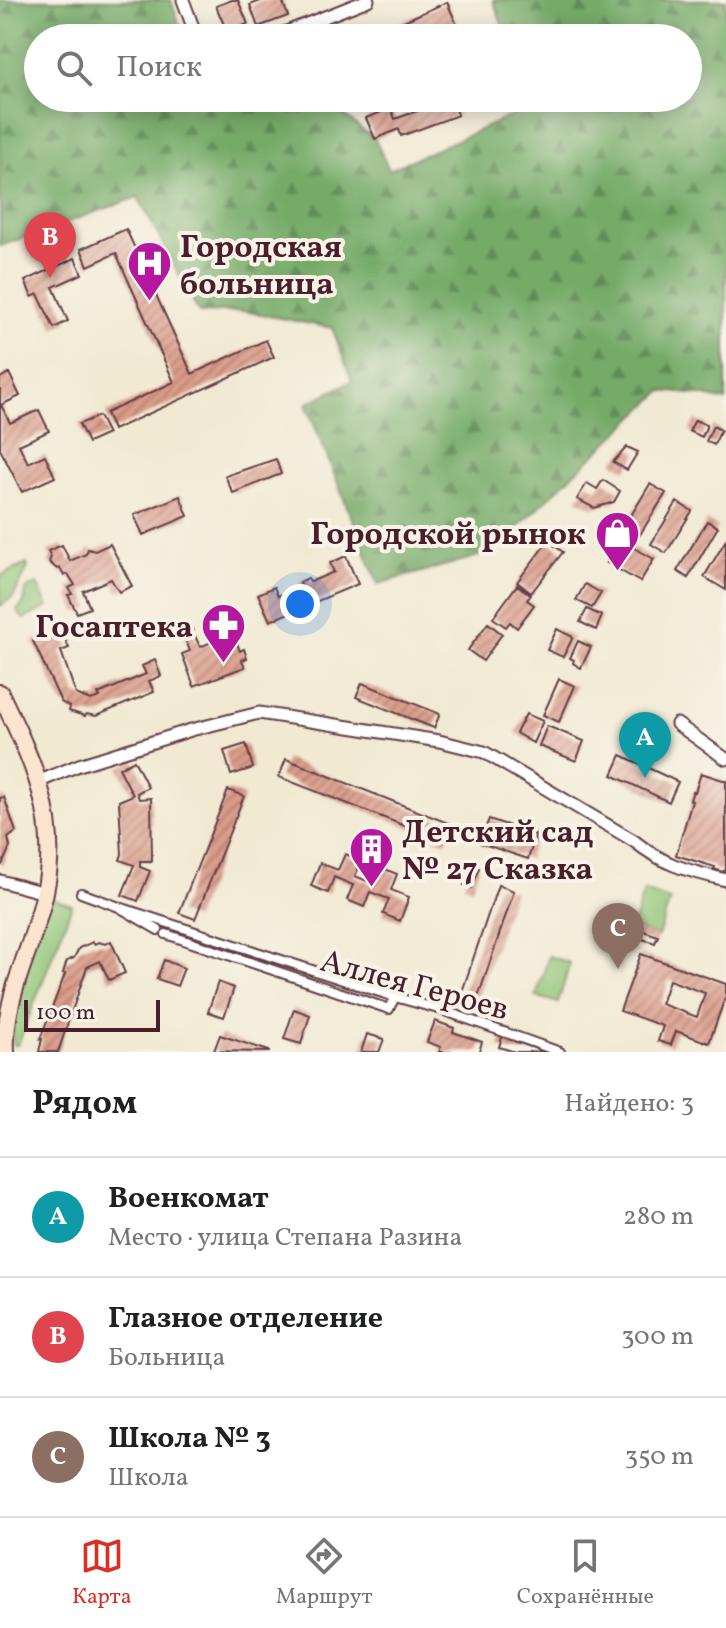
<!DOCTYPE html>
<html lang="ru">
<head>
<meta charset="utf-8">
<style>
  :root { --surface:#fff; --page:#f2f2f2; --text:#202124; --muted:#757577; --line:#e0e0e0; --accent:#d93025 }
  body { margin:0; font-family:Vollkorn,serif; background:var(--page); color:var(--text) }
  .scale { position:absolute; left:24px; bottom:20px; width:136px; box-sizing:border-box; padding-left:8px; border:4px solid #4a1f2b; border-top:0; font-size:22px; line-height:28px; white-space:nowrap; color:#4a1f2b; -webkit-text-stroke:6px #f7f3e8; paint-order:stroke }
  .you { position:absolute; left:300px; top:604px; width:28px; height:28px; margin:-20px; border:6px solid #fff; border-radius:50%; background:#1a73e8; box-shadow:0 0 0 12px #1a73e833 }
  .badge { display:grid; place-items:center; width:52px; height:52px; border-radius:50%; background:var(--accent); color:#fff; font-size:26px; font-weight:700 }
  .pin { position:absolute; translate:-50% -66px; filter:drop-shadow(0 2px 4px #0008) }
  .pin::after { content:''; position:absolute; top:42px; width:28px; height:24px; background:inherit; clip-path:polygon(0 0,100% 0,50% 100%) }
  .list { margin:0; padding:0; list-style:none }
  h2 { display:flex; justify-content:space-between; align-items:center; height:104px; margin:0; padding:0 32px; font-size:34px }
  h2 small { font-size:26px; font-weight:400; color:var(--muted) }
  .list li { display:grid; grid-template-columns:52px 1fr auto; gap:24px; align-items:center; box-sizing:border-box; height:120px; padding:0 32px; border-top:2px solid var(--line) }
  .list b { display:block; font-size:30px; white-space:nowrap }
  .list p { margin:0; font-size:26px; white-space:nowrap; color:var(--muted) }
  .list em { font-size:26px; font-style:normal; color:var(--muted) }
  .icon { flex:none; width:44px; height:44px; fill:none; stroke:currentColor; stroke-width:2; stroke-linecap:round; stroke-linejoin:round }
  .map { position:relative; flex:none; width:726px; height:1052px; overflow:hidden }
  .search { position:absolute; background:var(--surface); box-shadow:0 4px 20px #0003; left:24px; right:24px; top:24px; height:88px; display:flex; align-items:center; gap:20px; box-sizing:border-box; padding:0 28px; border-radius:44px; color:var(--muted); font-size:30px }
  .sheet { height:464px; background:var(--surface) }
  nav { display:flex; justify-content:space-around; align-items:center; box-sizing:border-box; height:112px; border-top:2px solid var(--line); background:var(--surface); font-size:22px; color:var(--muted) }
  nav a { display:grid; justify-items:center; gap:4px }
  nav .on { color:var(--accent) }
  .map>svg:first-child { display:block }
  .grass { fill:#90c577; stroke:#6d7251; stroke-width:2 }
  .forest { fill:url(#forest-firs); stroke:#5f644a; stroke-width:2 }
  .building { fill:url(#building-hatch); fill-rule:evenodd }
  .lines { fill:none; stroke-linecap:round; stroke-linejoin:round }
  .pedestrian-casing { stroke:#633d44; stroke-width:12 }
  .minor-casing { stroke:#633d44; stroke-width:15 }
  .secondary-casing { stroke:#633d44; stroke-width:20 }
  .pedestrian { stroke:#fff; stroke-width:8 }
  .minor { stroke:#fff; stroke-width:11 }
  .secondary { stroke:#fce5d0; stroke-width:16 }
  .labels { text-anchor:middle; stroke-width:8; stroke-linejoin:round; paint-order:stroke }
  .poi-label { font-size:32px; font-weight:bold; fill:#4a1f2b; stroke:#f7f3e8; text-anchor:start }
  .street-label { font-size:32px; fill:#4a1f2b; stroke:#f7f3e8 }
</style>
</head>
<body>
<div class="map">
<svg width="726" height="1052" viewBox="0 0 726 1052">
  <defs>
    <pattern id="forest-firs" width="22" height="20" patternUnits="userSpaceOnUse" patternTransform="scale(2)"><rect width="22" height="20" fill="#74aa68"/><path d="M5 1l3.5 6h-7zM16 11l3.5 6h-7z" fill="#618a56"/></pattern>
    <pattern id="building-hatch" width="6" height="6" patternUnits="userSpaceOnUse" patternTransform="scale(2)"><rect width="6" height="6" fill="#da9b8a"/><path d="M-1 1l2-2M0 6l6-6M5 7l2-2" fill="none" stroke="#b37e71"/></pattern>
  </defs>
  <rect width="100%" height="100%" fill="#f7f3e8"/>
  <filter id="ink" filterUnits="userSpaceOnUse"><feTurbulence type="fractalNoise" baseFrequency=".0125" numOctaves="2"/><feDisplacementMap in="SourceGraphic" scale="16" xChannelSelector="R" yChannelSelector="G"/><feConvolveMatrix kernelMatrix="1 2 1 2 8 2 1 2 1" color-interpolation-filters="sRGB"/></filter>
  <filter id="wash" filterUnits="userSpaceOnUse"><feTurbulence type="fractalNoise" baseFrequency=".006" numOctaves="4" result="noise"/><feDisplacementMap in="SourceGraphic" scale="32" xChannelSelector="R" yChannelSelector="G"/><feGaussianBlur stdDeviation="1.8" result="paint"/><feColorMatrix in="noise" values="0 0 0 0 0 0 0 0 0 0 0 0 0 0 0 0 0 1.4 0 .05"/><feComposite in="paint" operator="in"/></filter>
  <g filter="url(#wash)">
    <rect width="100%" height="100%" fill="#f1e9d2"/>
    <path class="grass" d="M27,564L28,568L13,597L0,606V576Z
      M37,584L48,607L23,619L17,610L24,603L26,589Z
      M644,891L670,900L658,936L632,927Z
      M48,897L72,905L18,1045H14C5,1016 39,929 48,897Z
      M549,956L570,963L558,1003L536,996Z"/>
    <path class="forest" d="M0,0H171L184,38H38V98H331L343,115L375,139L389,170L531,107L528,98H688V38H507L493,0H726V401L700,395L662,391L490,553L378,584L306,404L352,381L332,328L243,311L199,313L138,197L0,246Z"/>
    <g id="blocks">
      <path class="building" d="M232,0H238L248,24L227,32L216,6Z
        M263,0H282L288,16L258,27L250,5Z
        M447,2L457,25L425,38H365Z
        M444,98H452L458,115L401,136L399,129L375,139L366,118L391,108L395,119L445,101Z
        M126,229L192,374L266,340L274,357L113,430L106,413L174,382L116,253L88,266L81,249Z
        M75,258L82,274L53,287L68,321L54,328L38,294L32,297L25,281Z
        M9,373L20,396L1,405L10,423L39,410L49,431L19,445L28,463L45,455L55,477L22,492L0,449V378Z
        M99,416L108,434L88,443L79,424Z
        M695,420L707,425L702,437L689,431Z
        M713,426L721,430L714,445L706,441Z
        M627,447L638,452L627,470L613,462Z
        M276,459L281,474L233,493L225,476Z
        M603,480L620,491L614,502L594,508L577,499L587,483L597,489Z
        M650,484L666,493L639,536L624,527Z
        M180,496L188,516L143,535L134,515Z
        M677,502L692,511L666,553L651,544Z
        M707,521L718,527L688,578L677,571Z
        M620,540L654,559L640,582L607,563Z
        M726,540V590L704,577Z
        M548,541L563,552L531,593L517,582Z
        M110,544L132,586L119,592L111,579L83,591L90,608L77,613L68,595L72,594L69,588L75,585L68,574L64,576L60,568L57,569L49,562L51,557L48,551L62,545L70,561L86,554L88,549L95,551Z
        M346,556L358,584L270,621L258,594L274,587L278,596L301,586L300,582L308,578L310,582L334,572L330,563Z
        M585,584L601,593L592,608L576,600Z
        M517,585L531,595L527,600L534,605L517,628L510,622L506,627L493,618Z
        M587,609L602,616L596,630L580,622Z
        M488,623L502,634L483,661L468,650Z
        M191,627L200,647L233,633L240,651L244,649L247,658L242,660L245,667L194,686L182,654L190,651L182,631Z
        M557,629L573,637L563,657L547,650Z
        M54,632V636L62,632L69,648L61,651L76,694L90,700L100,697L98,694L146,674L142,666L155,660L161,676L149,681L154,692L96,716L87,714L85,716L69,711L70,707L61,702L33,641Z
        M578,641L591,647L581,668L573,663L574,660L570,658Z
        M559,679L575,686L559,722L543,715Z
        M362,683L440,714L434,728L356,697Z
        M526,714L543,721L533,743L516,733Z
        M547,726L584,741L576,761L539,746Z
        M246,744L253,768L231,775L224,751Z
        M621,755L678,782L669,802L612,775Z
        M286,759L453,825L446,842L279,777Z
        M134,760L148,787L137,793L139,799L151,798L152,861H140V867L150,871L138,901L122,895L134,865L120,860L122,854L119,801L133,795L119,768Z
        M701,773L726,781V870L722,872L714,869L715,867L676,855L692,801L690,800L693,791L695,792Z
        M228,790L244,796L195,919L179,913Z
        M4,797L16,832L8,838L10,847L2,865L0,864V798Z
        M489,819L536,835L528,859L480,843Z
        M345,854L362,860L355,876L374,884L380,867L397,874L391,890L409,897L400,921L383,914L389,899L370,892L364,907L347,900L353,885L334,877L328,893L311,886L320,863L338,870Z
        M471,865L479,868L472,888L464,885Z
        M498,885L514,891L475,1006L459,1001Z
        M638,929L658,936L655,943L636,937Z
        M111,941L125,973L109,980L100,961L87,967L58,1052H39L42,1039H40L65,974L63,973L67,961L74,958L79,948L93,942L94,944L99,942L105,944Z
        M641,954L726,984V995L709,1043L676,1031L671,1045L658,1041L663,1026L620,1011ZM669,980L705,993L697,1017L661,1004Z
        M164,960L184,968L177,986L157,979Z
        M218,982L234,988L224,1017L208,1012Z
        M294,1009L310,1015L301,1044L284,1039Z
        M435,1021L454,1028L453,1032L482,1042L479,1052H439L441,1047L427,1042Z
        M367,1034L384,1039L379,1052H361Z
        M503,1034L555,1052H515L499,1047Z
        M220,1035L269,1051V1052L214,1051Z"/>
    </g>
  </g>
  <g filter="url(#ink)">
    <use href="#blocks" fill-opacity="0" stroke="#633d44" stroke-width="2"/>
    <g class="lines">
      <defs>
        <path id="pedestrian" d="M81,893L119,907L158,930
          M119,907L395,997
          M166,934L389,1009L395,997L442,1010L560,1052"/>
        <path id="minor" d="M183,0L197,38
          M271,38L368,0
          M677,724L726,759
          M40,781L79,765L191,730L259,713L439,741L484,752L634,841C667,867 687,870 726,880
          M0,881L45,893"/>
        <path id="secondary" d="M0,693C31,758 61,818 45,892C34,947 3,995 6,1052"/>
      </defs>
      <use href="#pedestrian" class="pedestrian-casing"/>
      <use href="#minor" class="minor-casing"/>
      <use href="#secondary" class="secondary-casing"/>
      <use href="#pedestrian" class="pedestrian"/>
      <use href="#minor" class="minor"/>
      <use href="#secondary" class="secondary"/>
    </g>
  </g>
  <defs>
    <symbol id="hospital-pin" viewBox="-11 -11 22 30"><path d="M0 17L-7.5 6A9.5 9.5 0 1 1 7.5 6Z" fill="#b5179e" stroke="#f7f3e8"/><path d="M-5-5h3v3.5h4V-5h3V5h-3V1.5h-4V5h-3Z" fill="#fff"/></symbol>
    <symbol id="shop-pin" viewBox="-11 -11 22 30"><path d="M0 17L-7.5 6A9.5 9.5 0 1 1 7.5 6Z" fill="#b5179e" stroke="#f7f3e8"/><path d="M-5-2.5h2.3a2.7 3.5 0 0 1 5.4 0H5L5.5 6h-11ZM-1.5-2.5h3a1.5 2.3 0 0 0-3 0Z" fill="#fff"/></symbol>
    <symbol id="pharmacy-pin" viewBox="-11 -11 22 30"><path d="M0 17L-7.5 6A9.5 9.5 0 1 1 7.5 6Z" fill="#b5179e" stroke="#f7f3e8"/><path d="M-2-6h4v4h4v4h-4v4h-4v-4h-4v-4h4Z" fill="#fff"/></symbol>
    <symbol id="building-pin" viewBox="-11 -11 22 30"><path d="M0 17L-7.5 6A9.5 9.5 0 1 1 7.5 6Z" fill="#b5179e" stroke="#f7f3e8"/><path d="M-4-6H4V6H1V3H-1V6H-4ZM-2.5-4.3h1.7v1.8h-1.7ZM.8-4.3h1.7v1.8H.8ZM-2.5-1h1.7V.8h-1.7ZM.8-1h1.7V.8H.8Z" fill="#fff"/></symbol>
  </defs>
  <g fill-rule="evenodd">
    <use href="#hospital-pin" x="124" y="238" width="51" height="69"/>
    <use href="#shop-pin" x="592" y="508" width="51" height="69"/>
    <use href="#pharmacy-pin" x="198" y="600" width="51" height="69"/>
    <use href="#building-pin" x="346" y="824" width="51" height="69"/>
  </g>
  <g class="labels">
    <g class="poi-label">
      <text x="180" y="257">Городская<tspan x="180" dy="37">больница</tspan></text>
      <text x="586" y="544" text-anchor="end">Городской рынок</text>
      <text x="193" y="637" text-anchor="end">Госаптека</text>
      <text x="402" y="842">Детский сад<tspan x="402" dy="37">№ 27 Сказка</tspan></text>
    </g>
    <g class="street-label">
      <text transform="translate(415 984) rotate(15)" y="11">Аллея Героев</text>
    </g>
  </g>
</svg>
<div class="scale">100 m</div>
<div class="you"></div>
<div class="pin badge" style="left:645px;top:778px;background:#0f9aa8">A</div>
<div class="pin badge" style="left:50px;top:278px;background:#e0444e">B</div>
<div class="pin badge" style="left:618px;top:969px;background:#8d6e63">C</div>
<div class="search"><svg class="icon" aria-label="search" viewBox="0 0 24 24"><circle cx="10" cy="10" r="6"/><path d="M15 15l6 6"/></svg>Поиск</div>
</div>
<section class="sheet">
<h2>Рядом<small>Найдено: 3</small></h2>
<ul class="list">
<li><span class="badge" style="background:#0f9aa8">A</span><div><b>Военкомат</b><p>Место · улица Степана Разина</p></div><em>280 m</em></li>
<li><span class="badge" style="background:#e0444e">B</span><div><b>Глазное отделение</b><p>Больница</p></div><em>300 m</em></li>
<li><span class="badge" style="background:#8d6e63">C</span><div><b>Школа № 3</b><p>Школа</p></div><em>350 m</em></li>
</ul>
</section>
<nav>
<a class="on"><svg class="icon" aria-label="map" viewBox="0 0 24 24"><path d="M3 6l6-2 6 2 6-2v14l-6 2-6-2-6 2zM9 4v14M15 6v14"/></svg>Карта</a>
<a><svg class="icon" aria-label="directions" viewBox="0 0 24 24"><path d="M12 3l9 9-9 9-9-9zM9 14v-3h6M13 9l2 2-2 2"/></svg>Маршрут</a>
<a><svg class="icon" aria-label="saved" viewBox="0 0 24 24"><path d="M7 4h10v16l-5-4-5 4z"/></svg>Сохранённые</a>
</nav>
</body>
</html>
